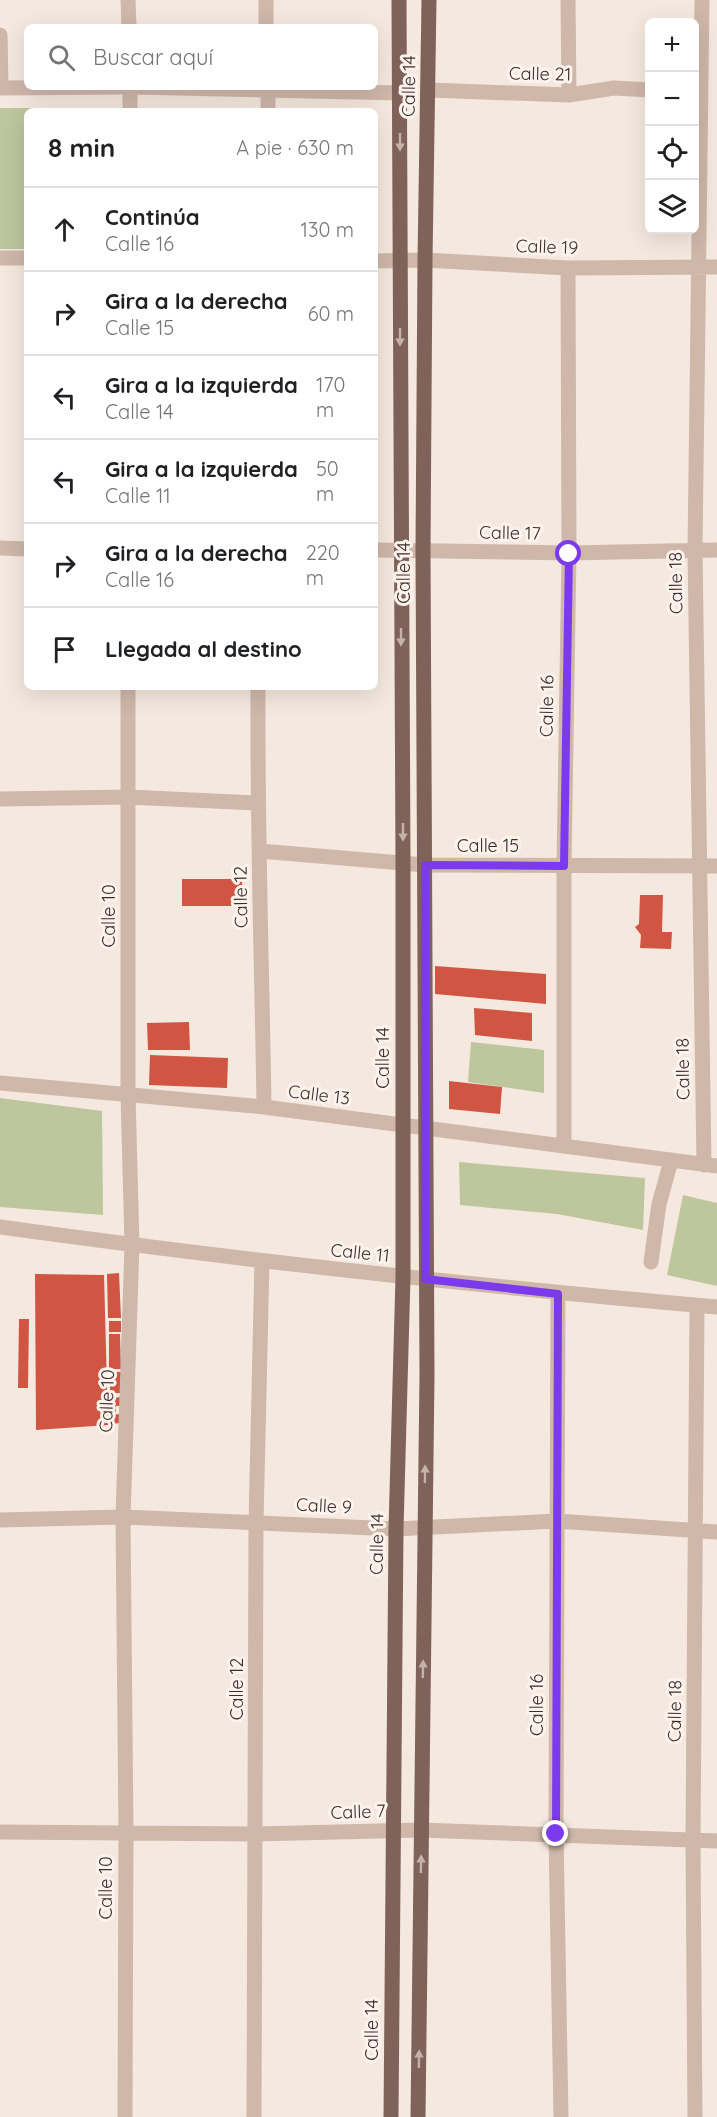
<!DOCTYPE html>
<html lang="es">
<head>
<meta charset="utf-8">
<style>
  :root { --surface:#fff; --page:#f2f2f2; --text:#202124; --muted:#757577; --line:#e0e0e0 }
  body { margin:0; font-family:Quicksand,sans-serif; background:var(--page); color:var(--text) }
  .controls { position:absolute; right:18px; top:18px; display:grid; overflow:hidden; border-radius:9px; box-shadow:0 6px 24px #0002 }
  .controls button { width:54px; height:54px; display:grid; place-items:center; padding:0; border:0; border-bottom:2px solid var(--line); background:var(--surface); color:var(--text); font:30px sans-serif }
  .stop { position:absolute; width:18px; height:18px; margin:-14px; border:4px solid #7c3aed; border-radius:50%; background:#fff }
  .stop.end { background:#7c3aed; border-color:#fff; box-shadow:0 2px 6px #0008 }
  .list { margin:0; padding:0; list-style:none }
  h2 { display:flex; justify-content:space-between; align-items:center; height:78px; margin:0; padding:0 24px; font-size:26px }
  h2 small { font-size:20px; font-weight:400; color:var(--muted) }
  .list li { display:grid; grid-template-columns:39px 1fr auto; gap:18px; align-items:center; box-sizing:border-box; height:84px; padding:0 24px; border-top:2px solid var(--line) }
  .list b { display:block; font-size:22px; white-space:nowrap }
  .list p { margin:0; font-size:20px; white-space:nowrap; color:var(--muted) }
  .list em { font-size:20px; font-style:normal; color:var(--muted) }
  .icon { flex:none; width:33px; height:33px; fill:none; stroke:currentColor; stroke-width:2; stroke-linecap:round; stroke-linejoin:round }
  .map { position:relative; flex:none; width:717px; height:2117px; overflow:hidden }
  .search { position:absolute; background:var(--surface); box-shadow:0 6px 24px #0002; left:24px; top:24px; width:354px; height:66px; display:flex; align-items:center; gap:15px; box-sizing:border-box; padding:0 21px; border-radius:9px; color:var(--muted); font-size:22px }
  .panel { position:absolute; background:var(--surface); box-shadow:0 6px 24px #0002; left:24px; top:108px; width:354px; height:582px; border-radius:9px }
  .map>svg:first-child { display:block }
  .pitch { fill:#bdc69d }
  .building { fill:#d05542 }
  .lines { fill:none; stroke-linecap:round; stroke-linejoin:round }
  .minor { stroke:#cfb7aa; stroke-width:15 }
  .major { stroke:#7f625a; stroke-width:15 }
  .oneway { fill:#c4b2ab }
  .route { stroke:#7c3aed; stroke-width:8 }
  .labels { text-anchor:middle; stroke-width:6; stroke-linejoin:round; paint-order:stroke }
  .street-label { font-size:18px; fill:#3c2d2a; stroke:#fcf3ed }
</style>
</head>
<body>
<div class="map">
<svg width="717" height="2117" viewBox="0 0 717 2117">
  <rect width="100%" height="100%" fill="#f5e9df"/>
  <path class="pitch" d="M0,108H113V111H27V249H0Z
    M471,1042L544,1050V1093L468,1082Z
    M0,1098L102,1111L103,1215L0,1207Z
    M459,1162L645,1178L643,1230L557,1214L460,1205Z
    M683,1195L717,1203V1286L667,1275Z"/>
  <path class="building" d="M182,879H242L243,906H182Z
    M640,895H663L662,932H672L671,949L640,948L641,935L635,927L639,924Z
    M435,966L546,974V1004L435,994Z
    M474,1008L532,1013V1041L475,1035Z
    M189,1022L190,1050H148L147,1023Z
    M150,1055L228,1058L227,1088L149,1085Z
    M449,1081L502,1087L500,1114L449,1109Z
    M119,1273L121,1318H108L107,1274Z
    M35,1274L104,1275L108,1425L36,1430Z
    M19,1319H29L28,1388H18Z
    M109,1321H121V1332H109Z
    M109,1334H120L121,1369H109Z
    M110,1372H121L122,1393H110Z
    M121,1397V1406H116V1412H111V1398Z
    M121,1414V1423L110,1424L109,1415Z"/>
  <g class="lines">
    <path class="minor" d="M128,0L129,27
      M266,0V27
      M568,0L569,95
      M702,0L695,550L704,1165
      M0,35L1,88
      M133,87L400,93
      M0,88L120,87
      M429,90L569,95L614,88L650,90
      M130,111V87
      M268,111V87
      M0,258H27
      M375,261L425,260L568,268L717,267
      M0,548L27,549
      M375,550L569,553L717,550
      M258,687C257,827 262,967 264,1107
      M0,799L128,797L257,803
      M260,851L425,865L717,866
      M0,1083L264,1107L717,1166
      M564,1146V866L569,553L568,268
      M0,1227C238,1260 477,1286 717,1307
      M651,1262L659,1204L671,1161
      M558,1294L556,1834L561,2117
      M0,1520L123,1517L396,1529L557,1521L717,1532
      M0,1832L256,1834L421,1830L717,1841
      M125,2117L126,1833L123,1517L132,1245L128,1095V687
      M254,2117L256,1522L262,1261
      M695,2117L693,1840L697,1306"/>
    <path class="major" d="M391,2117L396,1529L403,1277V864L399,0
      M418,2117L427,1375L423,550L425,260L429,0"/>
  </g>
  <defs><path id="oneway-solid" d="M-6-.8H1V-3.2L6.5 0L1 3.2V.8H-6Z" transform="scale(1.5)"/></defs>
  <g class="oneway">
    <use href="#oneway-solid" transform="translate(400 142) rotate(90)"/>
    <use href="#oneway-solid" transform="translate(400 337) rotate(90)"/>
    <use href="#oneway-solid" transform="translate(401 637) rotate(90)"/>
    <use href="#oneway-solid" transform="translate(403 832) rotate(90)"/>
    <use href="#oneway-solid" transform="translate(425 1474) rotate(-89)"/>
    <use href="#oneway-solid" transform="translate(423 1669) rotate(-89)"/>
    <use href="#oneway-solid" transform="translate(421 1864) rotate(-89)"/>
    <use href="#oneway-solid" transform="translate(419 2059) rotate(-89)"/>
  </g>
  <g class="lines">
    <path class="route" d="M556,1834L558,1294L425,1279V865L564,866L569,554"/>
  </g>
  <g class="labels">
    <g class="street-label">
      <text transform="translate(540 74) rotate(1)" y="6">Calle 21</text>
      <text transform="translate(409 86) rotate(-89)" y="6">Calle 14</text>
      <text transform="translate(547 247) rotate(2)" y="6">Calle 19</text>
      <text transform="translate(510 533) rotate(1)" y="6">Calle 17</text>
      <text transform="translate(404 573) rotate(-90)" y="6">Calle 14</text>
      <text transform="translate(676 583) rotate(-91)" y="6">Calle 18</text>
      <text transform="translate(547 706) rotate(-89)" y="6">Calle 16</text>
      <text x="488" y="852">Calle 15</text>
      <text transform="translate(241 897) rotate(-91)" y="6">Calle 12</text>
      <text transform="translate(109 916) rotate(-90)" y="6">Calle 10</text>
      <text transform="translate(383 1058) rotate(-90)" y="6">Calle 14</text>
      <text transform="translate(683 1069) rotate(-91)" y="6">Calle 18</text>
      <text transform="translate(319 1095) rotate(7)" y="6">Calle 13</text>
      <text transform="translate(360 1253) rotate(6)" y="6">Calle 11</text>
      <text transform="translate(107 1401) rotate(-88)" y="6">Calle 10</text>
      <text transform="translate(324 1506) rotate(3)" y="6">Calle 9</text>
      <text transform="translate(377 1544) rotate(-89)" y="6">Calle 14</text>
      <text transform="translate(237 1689) rotate(-90)" y="6">Calle 12</text>
      <text transform="translate(537 1705) rotate(-90)" y="6">Calle 16</text>
      <text transform="translate(675 1711) rotate(-89)" y="6">Calle 18</text>
      <text transform="translate(358 1812) rotate(-2)" y="6">Calle 7</text>
      <text transform="translate(106 1888) rotate(-90)" y="6">Calle 10</text>
      <text transform="translate(372 2030) rotate(-90)" y="6">Calle 14</text>
    </g>
  </g>
</svg>
<div class="controls">
<button>+</button>
<button>−</button>
<button><svg class="icon" aria-label="locate" viewBox="0 0 24 24"><circle cx="12" cy="12" r="6"/><path d="M12 2v4M12 18v4M2 12h4M18 12h4"/></svg></button>
<button><svg class="icon" aria-label="layers" viewBox="0 0 24 24"><path d="M12 4l9 5-9 5-9-5zM3 14l9 5 9-5"/></svg></button>
</div>
<div class="stop" style="left:569px;top:554px"></div>
<div class="stop end" style="left:556px;top:1834px"></div>
<div class="search"><svg class="icon" aria-label="search" viewBox="0 0 24 24"><circle cx="10" cy="10" r="6"/><path d="M15 15l6 6"/></svg>Buscar aquí</div>
<section class="panel">
<h2>8 min<small>A pie · 630 m</small></h2>
<ul class="list">
<li><svg class="icon" aria-label="ahead" viewBox="0 0 24 24"><path d="M12 20V5M6 11l6-6 6 6"/></svg><div><b>Continúa</b><p>Calle 16</p></div><em>130 m</em></li>
<li><svg class="icon" aria-label="right" viewBox="0 0 24 24"><path d="M7 20v-9h11M14 6l5 5-5 5"/></svg><div><b>Gira a la derecha</b><p>Calle 15</p></div><em>60 m</em></li>
<li><svg class="icon" aria-label="left" viewBox="0 0 24 24"><path d="M17 20v-9H6M10 6l-5 5 5 5"/></svg><div><b>Gira a la izquierda</b><p>Calle 14</p></div><em>170 m</em></li>
<li><svg class="icon" aria-label="left" viewBox="0 0 24 24"><path d="M17 20v-9H6M10 6l-5 5 5 5"/></svg><div><b>Gira a la izquierda</b><p>Calle 11</p></div><em>50 m</em></li>
<li><svg class="icon" aria-label="right" viewBox="0 0 24 24"><path d="M7 20v-9h11M14 6l5 5-5 5"/></svg><div><b>Gira a la derecha</b><p>Calle 16</p></div><em>220 m</em></li>
<li><svg class="icon" aria-label="arrive" viewBox="0 0 24 24"><path d="M6 21V4h12l-3 4 3 4H6"/></svg><div><b>Llegada al destino</b></div></li>
</ul>
</section>
</div>
</body>
</html>
